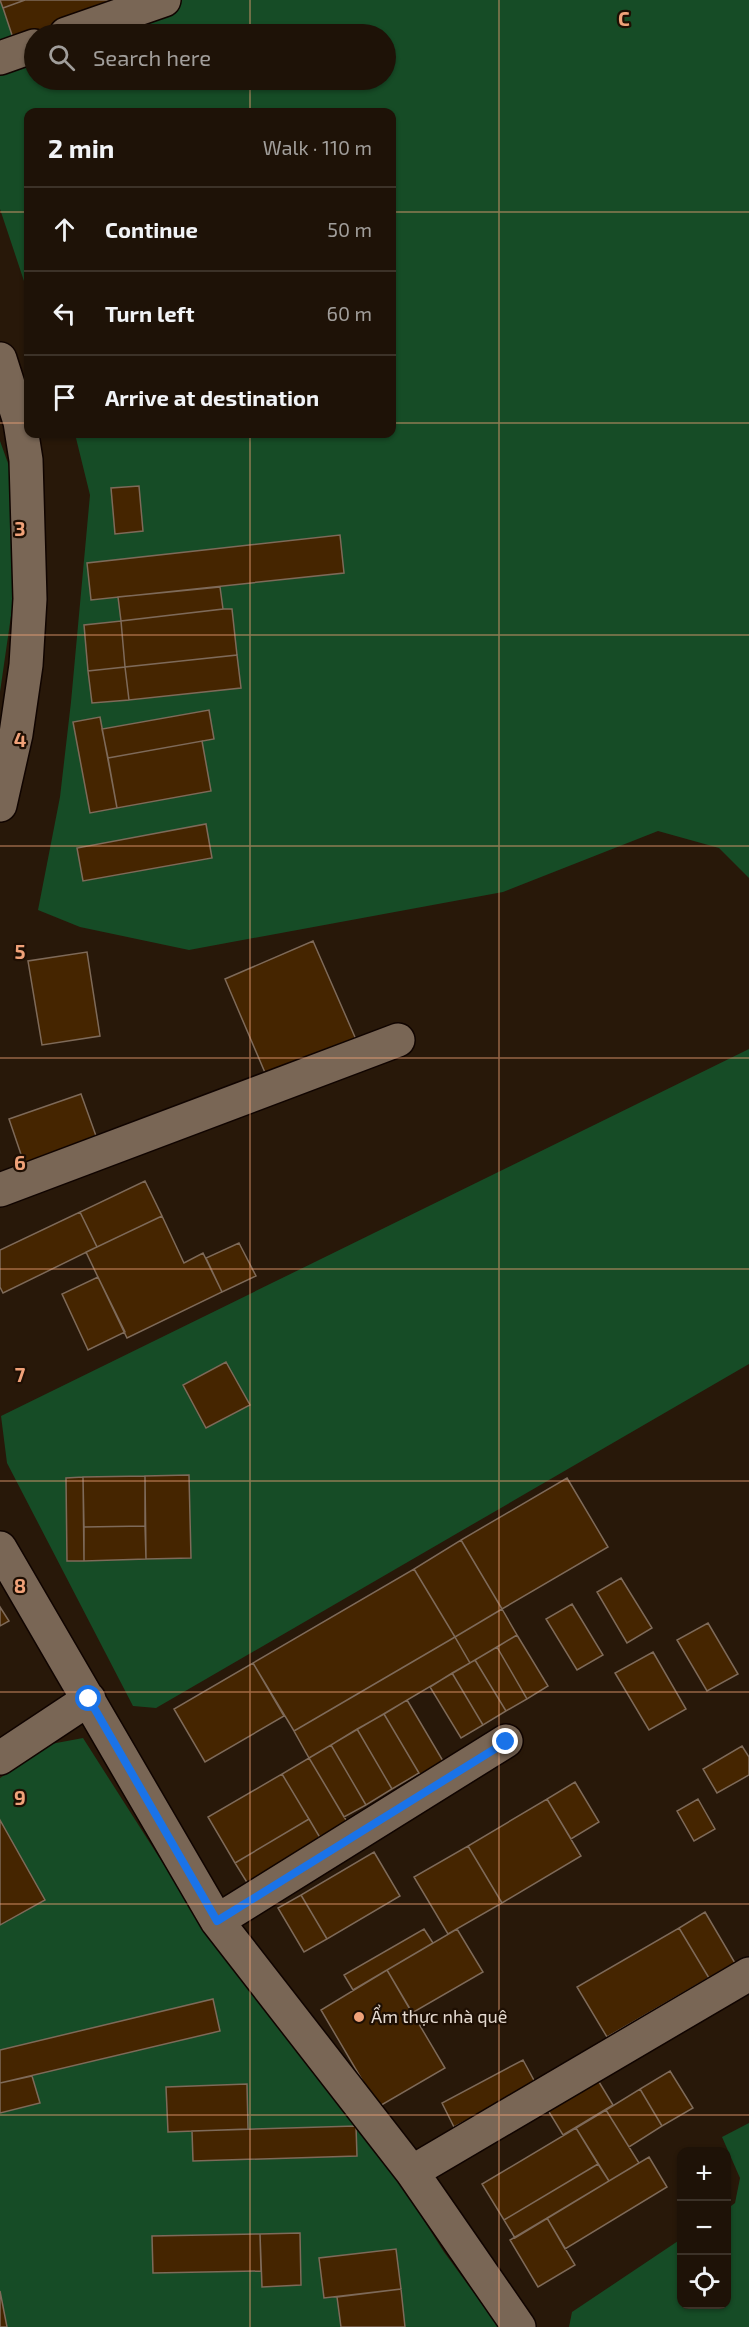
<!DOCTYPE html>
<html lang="en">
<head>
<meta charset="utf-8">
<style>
  :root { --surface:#1e1207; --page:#261b11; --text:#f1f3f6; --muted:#a19e9b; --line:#3c3228 }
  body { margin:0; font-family:"Exo 2",sans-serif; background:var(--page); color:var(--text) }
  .controls { position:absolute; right:18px; bottom:18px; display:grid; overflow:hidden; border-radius:12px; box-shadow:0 2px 4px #0004 }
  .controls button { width:54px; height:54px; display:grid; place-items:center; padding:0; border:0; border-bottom:2px solid var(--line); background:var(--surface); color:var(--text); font:30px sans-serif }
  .stop { position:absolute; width:18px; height:18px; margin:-14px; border:4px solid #1a73e8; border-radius:50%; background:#fff }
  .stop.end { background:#1a73e8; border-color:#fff; box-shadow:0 2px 6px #0008 }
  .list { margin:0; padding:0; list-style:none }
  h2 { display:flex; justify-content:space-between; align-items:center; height:78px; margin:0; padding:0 24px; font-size:26px }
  h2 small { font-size:20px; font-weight:400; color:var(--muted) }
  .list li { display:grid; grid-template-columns:39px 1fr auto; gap:18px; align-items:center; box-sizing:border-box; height:84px; padding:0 24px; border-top:2px solid var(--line) }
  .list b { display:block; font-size:22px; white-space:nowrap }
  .list em { font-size:20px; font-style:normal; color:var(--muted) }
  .icon { flex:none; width:33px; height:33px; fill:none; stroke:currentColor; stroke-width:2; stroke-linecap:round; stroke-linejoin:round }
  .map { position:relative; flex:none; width:749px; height:2327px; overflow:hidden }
  .search { position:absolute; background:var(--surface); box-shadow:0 2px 4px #0004; left:24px; top:24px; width:372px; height:66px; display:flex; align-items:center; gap:15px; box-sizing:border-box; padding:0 21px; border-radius:33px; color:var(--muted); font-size:22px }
  .panel { position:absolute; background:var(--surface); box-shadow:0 2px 4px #0004; left:24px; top:108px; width:372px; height:330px; border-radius:12px }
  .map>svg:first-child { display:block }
  .forest { fill:#164c26; fill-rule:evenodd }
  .building { fill:#452500; stroke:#7e6a59; stroke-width:1.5 }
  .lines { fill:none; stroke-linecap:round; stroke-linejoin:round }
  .minor-casing { stroke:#100400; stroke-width:36 }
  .minor { stroke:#796655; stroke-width:33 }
  .route { stroke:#1a73e8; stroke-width:8 }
  .grid { fill:none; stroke:#f0a279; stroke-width:1.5; stroke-opacity:0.55 }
  .poi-dot { fill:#f0a279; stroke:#1e0f03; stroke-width:2 }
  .labels { text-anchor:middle; stroke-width:4.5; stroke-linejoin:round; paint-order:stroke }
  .poi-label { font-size:18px; fill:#e5dad0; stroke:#1e0f03; text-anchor:start }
  .grid-label { font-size:20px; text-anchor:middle; font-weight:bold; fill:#f0a279; stroke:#1e0f03; stroke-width:4.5; stroke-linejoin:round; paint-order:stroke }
</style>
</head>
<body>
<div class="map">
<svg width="749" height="2327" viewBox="0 0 749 2327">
  <rect width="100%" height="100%" fill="#281809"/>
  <path class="forest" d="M0,0H749V878L719,848L658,831L503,892L189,950L80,927L38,910L60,797L71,702L90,495L75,434H392V112H28V293L0,209ZM34,34H386V80H34Z
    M0,441L9,466L13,602L0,692Z
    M749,1049V1364L156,1708L133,1706L7,1463L1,1416Z
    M83,1738L201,1923L358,2117L444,2252L499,2327H0V1778L51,1744Z
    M749,2123V2327H569L572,2312L681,2239L682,2304H726L727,2209L735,2203L740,2178L722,2137Z"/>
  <path class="building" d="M0,0H25L3,8Z
    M25,0H121L122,5L14,41L3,8Z
    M139,486L143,531L115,534L111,488Z
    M340,535L344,573L91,600L87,563Z
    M220,587L223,609L121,621L118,597Z
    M223,609H232L237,655L125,667L121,621Z
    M121,621L125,667L88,671L84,625Z
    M237,655L241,688L129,700L125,667Z
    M125,667L129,700L92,703L88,671Z
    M209,710L214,739L108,758L102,729Z
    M100,717L117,808L90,813L73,722Z
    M202,741L211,791L117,808L108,758Z
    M206,824L212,858L83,881L77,848Z
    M313,941L358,1044L269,1082L225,979Z
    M87,952L100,1036L42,1045L28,961Z
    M81,1094L100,1147L27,1172L9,1119Z
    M145,1181L162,1216L97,1247L80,1212Z
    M80,1212L97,1247L3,1293L0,1287V1250Z
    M162,1216L184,1263L203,1253L222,1292L127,1338L86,1252Z
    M239,1243L256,1276L222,1292L206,1258Z
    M98,1277L125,1332L88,1350L62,1294Z
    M226,1362L250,1405L206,1428L183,1385Z
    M189,1475L191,1558L146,1559L145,1476Z
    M145,1476V1526L84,1527L83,1477Z
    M83,1477L84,1561H67L66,1478Z
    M567,1478L608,1547L502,1609L461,1540Z
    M145,1526L146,1559L84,1561V1527Z
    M461,1540L502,1609L455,1637L414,1569Z
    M414,1569L455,1637L294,1731L253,1663Z
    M621,1578L652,1628L627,1643L597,1592Z
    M572,1604L603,1655L577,1670L546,1619Z
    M0,1607L9,1621L0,1626Z
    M502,1609L517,1635L470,1663L455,1637Z
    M708,1623L738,1674L707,1691L677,1640Z
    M517,1635L548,1686L527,1699L497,1647Z
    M455,1637L470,1663L309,1758L294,1731Z
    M497,1647L527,1699L506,1711L475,1660Z
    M653,1652L686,1709L649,1730L615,1673Z
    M475,1660L506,1711L483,1725L452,1673Z
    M253,1663L284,1716L205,1762L174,1709Z
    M452,1673L483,1725L461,1738L430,1687Z
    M407,1700L446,1766L423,1780L384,1714Z
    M384,1714L419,1773L392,1789L357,1729Z
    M357,1729L392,1789L366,1805L331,1745Z
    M331,1745L366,1805L344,1817L309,1758Z
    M742,1746L749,1757V1775L717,1793L703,1769Z
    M309,1758L349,1825L322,1841L282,1774Z
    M282,1774L309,1819L235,1863L208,1817Z
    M575,1782L599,1822L571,1839L547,1799Z
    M547,1799L581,1856L502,1903L468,1846Z
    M698,1799L715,1829L694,1841L677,1811Z
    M309,1819L322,1841L248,1884L235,1863Z
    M0,1820L45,1900L0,1925Z
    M468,1846L502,1903L448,1934L414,1877Z
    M374,1852L400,1896L327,1939L301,1895Z
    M301,1895L327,1939L304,1952L278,1908Z
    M705,1912L735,1963L709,1978L679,1928Z
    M679,1928L709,1978L607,2037L577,1987Z
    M424,1929L433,1943L353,1990L344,1975Z
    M457,1929L483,1972L412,2013L387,1970Z
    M387,1970L445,2068L378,2107L321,2010Z
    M213,1999L220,2031L0,2083V2050Z
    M523,2060L536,2084L454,2127L442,2103Z
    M670,2071L693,2108L662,2126L640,2089Z
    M32,2076L40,2103L0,2113V2083Z
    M596,2077L613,2105L563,2135L546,2107Z
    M247,2084L248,2129L168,2132L166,2087Z
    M640,2089L662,2126L629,2147L606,2110Z
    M606,2110L639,2163L609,2181L576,2128Z
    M356,2126L357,2156L193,2161L192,2131Z
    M576,2128L598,2164L504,2220L482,2184Z
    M649,2157L667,2187L565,2249L547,2218Z
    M598,2164L609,2181L515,2238L504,2220Z
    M547,2218L575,2265L538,2287L510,2240Z
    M300,2233L301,2285L262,2287L260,2234Z
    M260,2234L261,2271L153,2273L152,2236Z
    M396,2249L401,2289L324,2298L319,2258Z
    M401,2289L405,2327H341L337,2297Z
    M0,2291L7,2327H0Z"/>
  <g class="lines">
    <defs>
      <path id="minor" d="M66,34L164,0
        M0,58L34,46
        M0,359L20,422L26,460L30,599L26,665L16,734L0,805
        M0,1190L398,1040
        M0,1548L217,1921L412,2172L519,2327
        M0,1758L89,1699
        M217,1921L506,1741
        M412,2172L749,1974"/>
    </defs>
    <use href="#minor" class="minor-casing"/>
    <use href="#minor" class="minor"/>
  </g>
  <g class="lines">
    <path class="route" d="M89,1699L217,1921L506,1742"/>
  </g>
  <path class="grid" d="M250,0V34M499,0V2327M250,80V112M0,212H28M392,212H749M0,423H28M392,423H749M250,434V2327M0,635H749M0,846H749M0,1058H749M0,1269H749M0,1481H749M0,1692H749M0,1904H749M0,2115H749"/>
  <circle class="poi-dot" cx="359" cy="2017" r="6"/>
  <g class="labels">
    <g class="poi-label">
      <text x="371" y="2023">Ẩm thực nhà quê</text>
    </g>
  </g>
  <g class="grid-label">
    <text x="624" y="26">C</text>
    <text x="20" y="536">3</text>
    <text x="20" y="747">4</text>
    <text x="20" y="959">5</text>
    <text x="20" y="1170">6</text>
    <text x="20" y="1382">7</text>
    <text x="20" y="1593">8</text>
    <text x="20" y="1805">9</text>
  </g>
</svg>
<div class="controls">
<button>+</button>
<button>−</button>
<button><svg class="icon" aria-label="locate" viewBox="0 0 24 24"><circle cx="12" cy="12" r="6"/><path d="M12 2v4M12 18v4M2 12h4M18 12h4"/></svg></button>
</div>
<div class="stop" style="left:89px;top:1699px"></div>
<div class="stop end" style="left:506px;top:1742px"></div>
<div class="search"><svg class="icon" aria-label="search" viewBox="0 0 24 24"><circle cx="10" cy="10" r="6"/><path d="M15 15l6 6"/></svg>Search here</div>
<section class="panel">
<h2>2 min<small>Walk · 110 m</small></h2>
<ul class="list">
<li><svg class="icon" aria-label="ahead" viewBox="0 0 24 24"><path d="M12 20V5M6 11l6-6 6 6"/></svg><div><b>Continue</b></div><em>50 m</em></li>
<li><svg class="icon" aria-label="left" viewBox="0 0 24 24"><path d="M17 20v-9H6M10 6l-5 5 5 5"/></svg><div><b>Turn left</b></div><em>60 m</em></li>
<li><svg class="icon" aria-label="arrive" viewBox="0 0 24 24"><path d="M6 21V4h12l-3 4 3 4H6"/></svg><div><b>Arrive at destination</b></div></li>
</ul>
</section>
</div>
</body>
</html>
